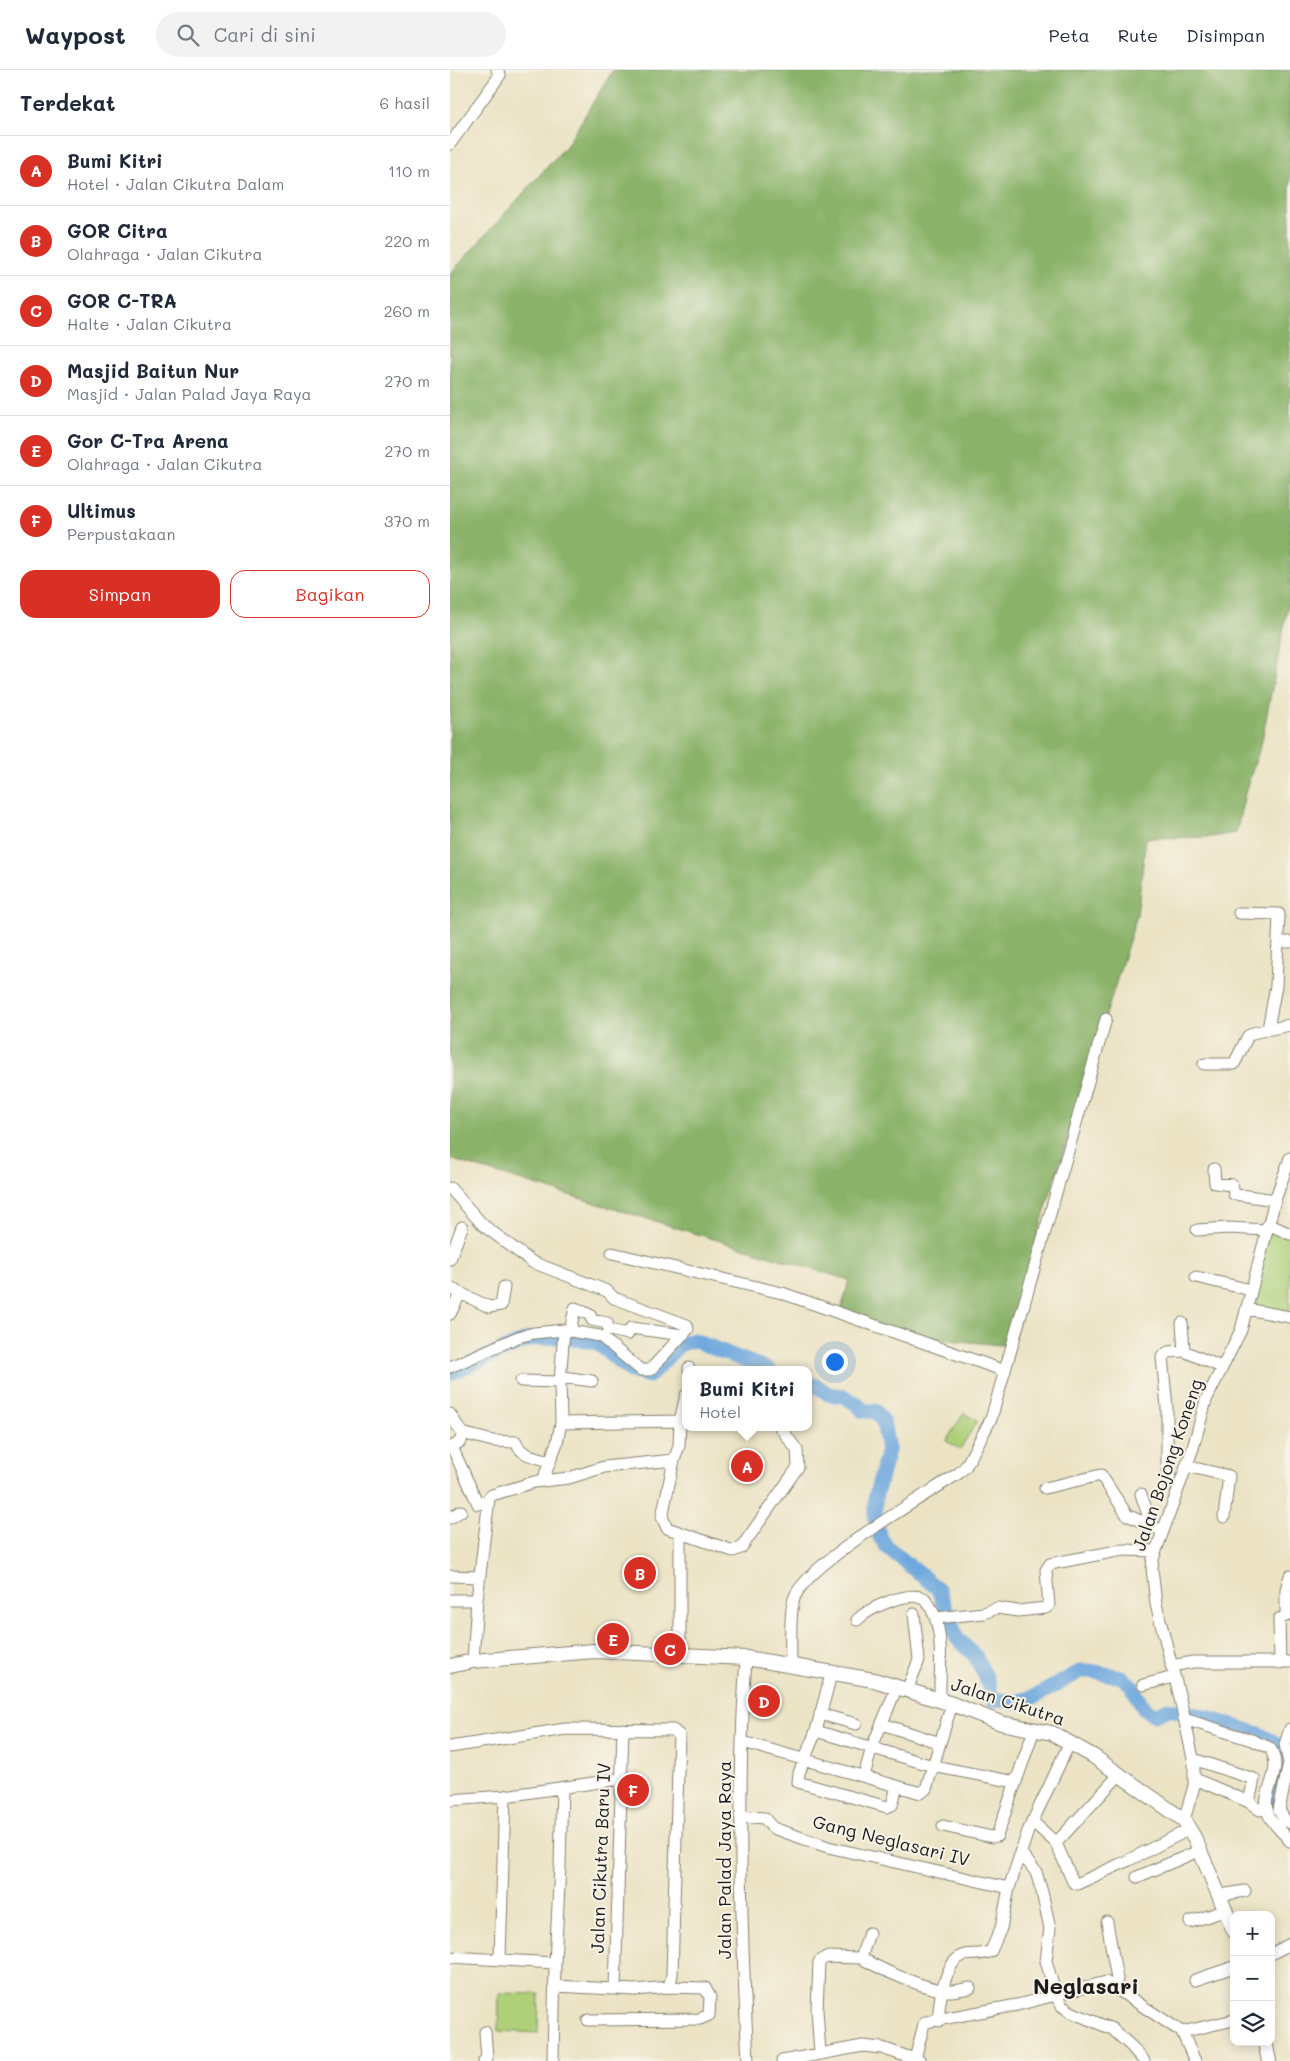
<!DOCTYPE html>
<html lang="id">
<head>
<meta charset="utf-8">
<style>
  :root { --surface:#fff; --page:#f2f2f3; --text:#1f2937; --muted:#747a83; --line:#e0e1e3; --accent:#d93025 }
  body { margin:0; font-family:Mali,sans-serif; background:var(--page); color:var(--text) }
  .controls { position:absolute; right:15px; bottom:15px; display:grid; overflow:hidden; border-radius:10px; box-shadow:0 2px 12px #0003 }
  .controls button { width:45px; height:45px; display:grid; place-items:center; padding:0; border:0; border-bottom:1px solid var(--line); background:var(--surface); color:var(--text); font:25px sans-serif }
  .you { position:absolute; left:384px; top:1291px; width:18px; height:18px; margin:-12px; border:4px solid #fff; border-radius:50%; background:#1a73e8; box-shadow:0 0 0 8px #1a73e833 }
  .badge { display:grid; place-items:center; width:32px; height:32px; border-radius:50%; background:var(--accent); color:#fff; font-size:16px; font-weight:700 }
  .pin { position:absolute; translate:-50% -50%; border:2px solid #fff; box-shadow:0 1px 5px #0006 }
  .popup { position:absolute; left:232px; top:1296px; width:130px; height:65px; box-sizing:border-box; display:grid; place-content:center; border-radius:10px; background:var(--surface); filter:drop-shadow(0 1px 4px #0005); font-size:16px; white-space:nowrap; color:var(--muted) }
  .popup b { font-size:19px; color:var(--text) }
  .popup::after { content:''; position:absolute; left:50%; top:100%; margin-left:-10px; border:10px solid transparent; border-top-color:var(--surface) }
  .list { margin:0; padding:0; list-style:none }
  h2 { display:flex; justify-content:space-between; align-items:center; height:65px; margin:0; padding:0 20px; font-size:21px }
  h2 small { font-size:16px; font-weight:400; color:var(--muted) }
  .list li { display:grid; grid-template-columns:32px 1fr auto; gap:15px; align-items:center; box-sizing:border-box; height:70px; padding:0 20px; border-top:1px solid var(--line) }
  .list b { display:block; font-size:19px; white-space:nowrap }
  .list p { margin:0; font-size:16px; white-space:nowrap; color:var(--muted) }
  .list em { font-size:16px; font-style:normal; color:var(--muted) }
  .actions { display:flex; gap:10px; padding:15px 20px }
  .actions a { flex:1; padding:11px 0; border:1px solid var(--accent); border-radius:15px; text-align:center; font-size:18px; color:var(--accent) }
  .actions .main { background:var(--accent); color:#fff }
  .icon { flex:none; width:28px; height:28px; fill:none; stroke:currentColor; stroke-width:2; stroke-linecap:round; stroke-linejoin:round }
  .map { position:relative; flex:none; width:840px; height:1991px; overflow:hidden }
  header { display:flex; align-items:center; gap:30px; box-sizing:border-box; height:70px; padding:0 25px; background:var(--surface); border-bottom:1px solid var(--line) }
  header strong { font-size:24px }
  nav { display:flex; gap:28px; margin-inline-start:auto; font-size:18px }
  .search { width:350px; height:45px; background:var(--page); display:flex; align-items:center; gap:12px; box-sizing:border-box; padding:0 18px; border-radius:28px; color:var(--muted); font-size:19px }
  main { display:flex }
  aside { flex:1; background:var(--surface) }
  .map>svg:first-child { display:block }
  .green { fill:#aed079; stroke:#65764a }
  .forest { fill:#8ab269; stroke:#536742 }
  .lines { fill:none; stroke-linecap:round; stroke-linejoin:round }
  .river { stroke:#6da7dd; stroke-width:15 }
  .minor-casing { stroke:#848070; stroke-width:13 }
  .major-casing { stroke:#848070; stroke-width:16 }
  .minor { stroke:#fff; stroke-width:11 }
  .major { stroke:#fff; stroke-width:14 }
  .labels { text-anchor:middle; stroke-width:4; stroke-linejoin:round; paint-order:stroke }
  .street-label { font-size:18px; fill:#1c1c1c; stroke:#f7f3e8 }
  .district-label { font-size:22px; font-weight:bold; fill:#1c1c1c; stroke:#f7f3e8 }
</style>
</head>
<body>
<header>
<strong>Waypost</strong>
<div class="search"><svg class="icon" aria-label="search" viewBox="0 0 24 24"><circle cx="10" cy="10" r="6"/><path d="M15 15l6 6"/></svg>Cari di sini</div>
<nav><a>Peta</a><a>Rute</a><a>Disimpan</a></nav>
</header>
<main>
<aside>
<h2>Terdekat<small>6 hasil</small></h2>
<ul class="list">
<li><span class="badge">A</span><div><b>Bumi Kitri</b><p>Hotel · Jalan Cikutra Dalam</p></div><em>110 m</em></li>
<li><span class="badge">B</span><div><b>GOR Citra</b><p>Olahraga · Jalan Cikutra</p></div><em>220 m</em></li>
<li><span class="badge">C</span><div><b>GOR C-TRA</b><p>Halte · Jalan Cikutra</p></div><em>260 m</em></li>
<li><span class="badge">D</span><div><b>Masjid Baitun Nur</b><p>Masjid · Jalan Palad Jaya Raya</p></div><em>270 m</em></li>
<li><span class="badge">E</span><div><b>Gor C-Tra Arena</b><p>Olahraga · Jalan Cikutra</p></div><em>270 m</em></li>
<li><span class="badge">F</span><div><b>Ultimus</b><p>Perpustakaan</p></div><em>370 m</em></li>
</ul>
<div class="actions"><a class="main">Simpan</a><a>Bagikan</a></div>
</aside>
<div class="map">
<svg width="840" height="1991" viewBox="0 0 840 1991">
  <rect width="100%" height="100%" fill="#f7f3e8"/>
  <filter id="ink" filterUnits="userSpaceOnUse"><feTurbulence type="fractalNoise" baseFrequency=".02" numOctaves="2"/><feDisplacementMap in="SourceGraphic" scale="10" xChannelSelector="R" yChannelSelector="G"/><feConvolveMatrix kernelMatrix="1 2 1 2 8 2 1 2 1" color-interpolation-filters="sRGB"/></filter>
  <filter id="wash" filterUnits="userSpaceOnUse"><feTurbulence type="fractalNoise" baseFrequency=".0096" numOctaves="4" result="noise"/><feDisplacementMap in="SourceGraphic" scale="20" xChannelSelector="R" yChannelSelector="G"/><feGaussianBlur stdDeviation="1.12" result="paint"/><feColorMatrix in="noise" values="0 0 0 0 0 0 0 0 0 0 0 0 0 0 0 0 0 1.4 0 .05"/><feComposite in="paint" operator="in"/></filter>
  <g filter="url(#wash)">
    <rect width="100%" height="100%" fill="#ebe3c4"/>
    <path class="green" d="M820,1151L840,1165V1239L837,1246L799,1238Z
      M514,1343L527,1351L510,1379L496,1371Z
      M49,1923L89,1924L88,1963L48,1961Z"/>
    <path class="forest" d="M163,0H840V525L811,675L796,719L786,763L761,767L696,768L687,845L589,1160L562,1276L488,1269L389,1248L399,1210L0,1089V204L117,75Z"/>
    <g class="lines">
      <path class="river" d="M0,1303L79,1269L109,1267L146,1272L181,1301L199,1306L229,1275L243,1270L319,1300
        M358,1314L367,1316L378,1324L393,1326L408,1335L413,1341H425L433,1351L438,1380L425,1428V1449L430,1467L437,1477L488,1519L507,1568L525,1586L536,1607L542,1629L566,1632L586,1626L631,1601H640L672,1607L682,1616L694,1639L705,1645L718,1639L748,1645L809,1664L835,1678L838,1691L822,1734L835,1753"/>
    </g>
  </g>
  <g filter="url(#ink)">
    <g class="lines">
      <defs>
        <path id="minor" d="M0,74L50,5L47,0
          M789,843L829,844L826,916L818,959
          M833,872H840
          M754,994H784L798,966L806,962L840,955
          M764,1099L765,1113L782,1115L784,1124L825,1130
          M0,1118L33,1155L82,1192L157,1221L164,1228L237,1255L238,1259L200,1300H191L150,1266L114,1260L84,1263L68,1267L0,1297
          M818,1154L840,1164
          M747,1160L778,1158L817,1160
          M162,1183L332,1223L555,1301
          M0,1189L12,1157
          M746,1207L801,1220
          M0,1218L39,1237L51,1235L54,1217
          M796,1239L840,1247
          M0,1244L10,1224
          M732,1253L734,1281L771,1297
          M120,1261L125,1238L140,1245L142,1250L157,1253L159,1260L178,1264L181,1258L233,1265
          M239,1300V1298
          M112,1307L142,1311
          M71,1311L110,1312
          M236,1325L230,1351L229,1376L224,1390L212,1447L217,1458L283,1481L291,1478L348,1397L347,1380L330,1357
          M0,1344L12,1363L11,1371L2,1377L28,1434L38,1431
          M111,1353L230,1351
          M12,1363L43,1371L66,1372C70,1386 87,1387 100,1391
          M736,1396L779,1406L774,1447
          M720,1407L717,1395V1337L712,1287L718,1282L734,1281
          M93,1410L107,1373L111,1353L110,1312L114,1260
          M595,1418L651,1405L677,1445L713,1461
          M691,1424L702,1457
          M0,1448L11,1441
          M230,1463V1583
          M0,1506L30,1507
          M0,1530H27
          M486,1548L534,1543L547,1538L568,1541L596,1538L599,1535L596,1500L600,1494L672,1480L706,1481
          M407,1550C419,1538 456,1521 474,1528C497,1553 489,1599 490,1630
          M296,1588C287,1722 291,1857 298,1991
          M23,1591L27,1530L39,1428L42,1425L84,1412L119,1408L154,1397L224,1390
          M830,1593L829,1549L836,1546V1519L840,1506
          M341,1594C341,1578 339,1539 345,1526C361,1491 473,1427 509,1403L516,1396L541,1349L656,949
          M721,1596L743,1592H840
          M382,1601L366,1661L349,1703L348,1712L437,1737L442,1735L447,1716
          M693,1615L724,1607
          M457,1620L469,1590L464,1544
          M370,1644L406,1654
          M734,1649L802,1670L820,1678C835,1702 810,1722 818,1743C821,1753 833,1762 840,1771
          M432,1654L490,1673
          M840,1659L835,1674L839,1693L829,1740L835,1750L840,1753
          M366,1661L483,1696L565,1712
          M293,1672L471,1723L476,1719L502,1634
          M0,1677L116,1659L223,1660L229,1665L222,1905L219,1917
          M743,1689L804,1709L799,1732
          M414,1706L422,1677L447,1617
          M745,1709L799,1732L810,1740
          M0,1730L55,1726L170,1709
          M290,1746L314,1748L323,1758L378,1777L559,1818
          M734,1750L744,1716V1693L729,1624L706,1534L702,1498L703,1489L743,1378L756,1330L791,1260L825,1130L840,1088
          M582,1751L606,1773L623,1812L627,1814L679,1790L740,1759
          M493,1756L542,1767L547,1766L584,1660
          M606,1773L669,1705
          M570,1782L586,1802L592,1822L600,1858L596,1891L606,1926L612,1936L621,1942L662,1959L681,1976L694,1991
          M687,1807L751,1780
          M771,1825L795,1821
          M657,1852L667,1909L664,1917
          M740,1852L777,1840
          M419,1863L411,1888C432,1900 476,1920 500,1921C506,1921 513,1919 520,1918
          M821,1884L840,1874
          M0,1887L105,1893
          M50,1888L55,1726
          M745,1910L784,1897
          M104,1916L185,1920L219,1917L255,1918L260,1927L259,1945L250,1949L138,1950
          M165,1919L173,1659
          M489,1951C488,1934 495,1890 514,1885C523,1883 532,1886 541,1881L551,1858L559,1818L578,1761L620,1672
          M732,1962L745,1991
          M370,1983L367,1940L369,1892L376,1887L411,1888
          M465,1989L474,1954L476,1952L567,1935L656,1912L732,1962L784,1950
          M103,1990L105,1893L110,1796L112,1718
          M34,1991L37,1988L35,1962
          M332,1991L413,1976L432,1978L470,1991"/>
        <path id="major" d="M0,1596L23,1591L144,1581L296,1588L424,1610L502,1634L551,1653L602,1663L643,1686L734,1750L745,1769L784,1861
          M815,1972L819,1991"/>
      </defs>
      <use href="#minor" class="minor-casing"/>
      <use href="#major" class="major-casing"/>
      <use href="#minor" class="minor"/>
      <use href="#major" class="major"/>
    </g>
  </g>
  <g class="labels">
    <g class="street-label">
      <text transform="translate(718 1395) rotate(-71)" y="6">Jalan Bojong Koneng</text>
      <text transform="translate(558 1632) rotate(18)" y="6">Jalan Cikutra</text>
      <text transform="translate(441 1771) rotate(14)" y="6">Gang Neglasari IV</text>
      <text transform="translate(151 1788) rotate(-88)" y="6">Jalan Cikutra Baru IV</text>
      <text transform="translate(275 1790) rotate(-90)" y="6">Jalan Palad Jaya Raya</text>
    </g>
    <g class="district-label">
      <text x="636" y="1924">Neglasari</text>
    </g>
  </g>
</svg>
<div class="controls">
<button>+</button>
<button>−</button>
<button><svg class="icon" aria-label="layers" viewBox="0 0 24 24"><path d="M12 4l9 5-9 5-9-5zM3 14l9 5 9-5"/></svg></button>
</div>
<div class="you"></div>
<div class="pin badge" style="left:297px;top:1396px">A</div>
<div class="popup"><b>Bumi Kitri</b>Hotel</div>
<div class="pin badge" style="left:190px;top:1503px">B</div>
<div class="pin badge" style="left:220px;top:1579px">C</div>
<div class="pin badge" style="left:314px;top:1631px">D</div>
<div class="pin badge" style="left:163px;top:1569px">E</div>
<div class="pin badge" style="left:183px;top:1720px">F</div>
</div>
</main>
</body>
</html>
